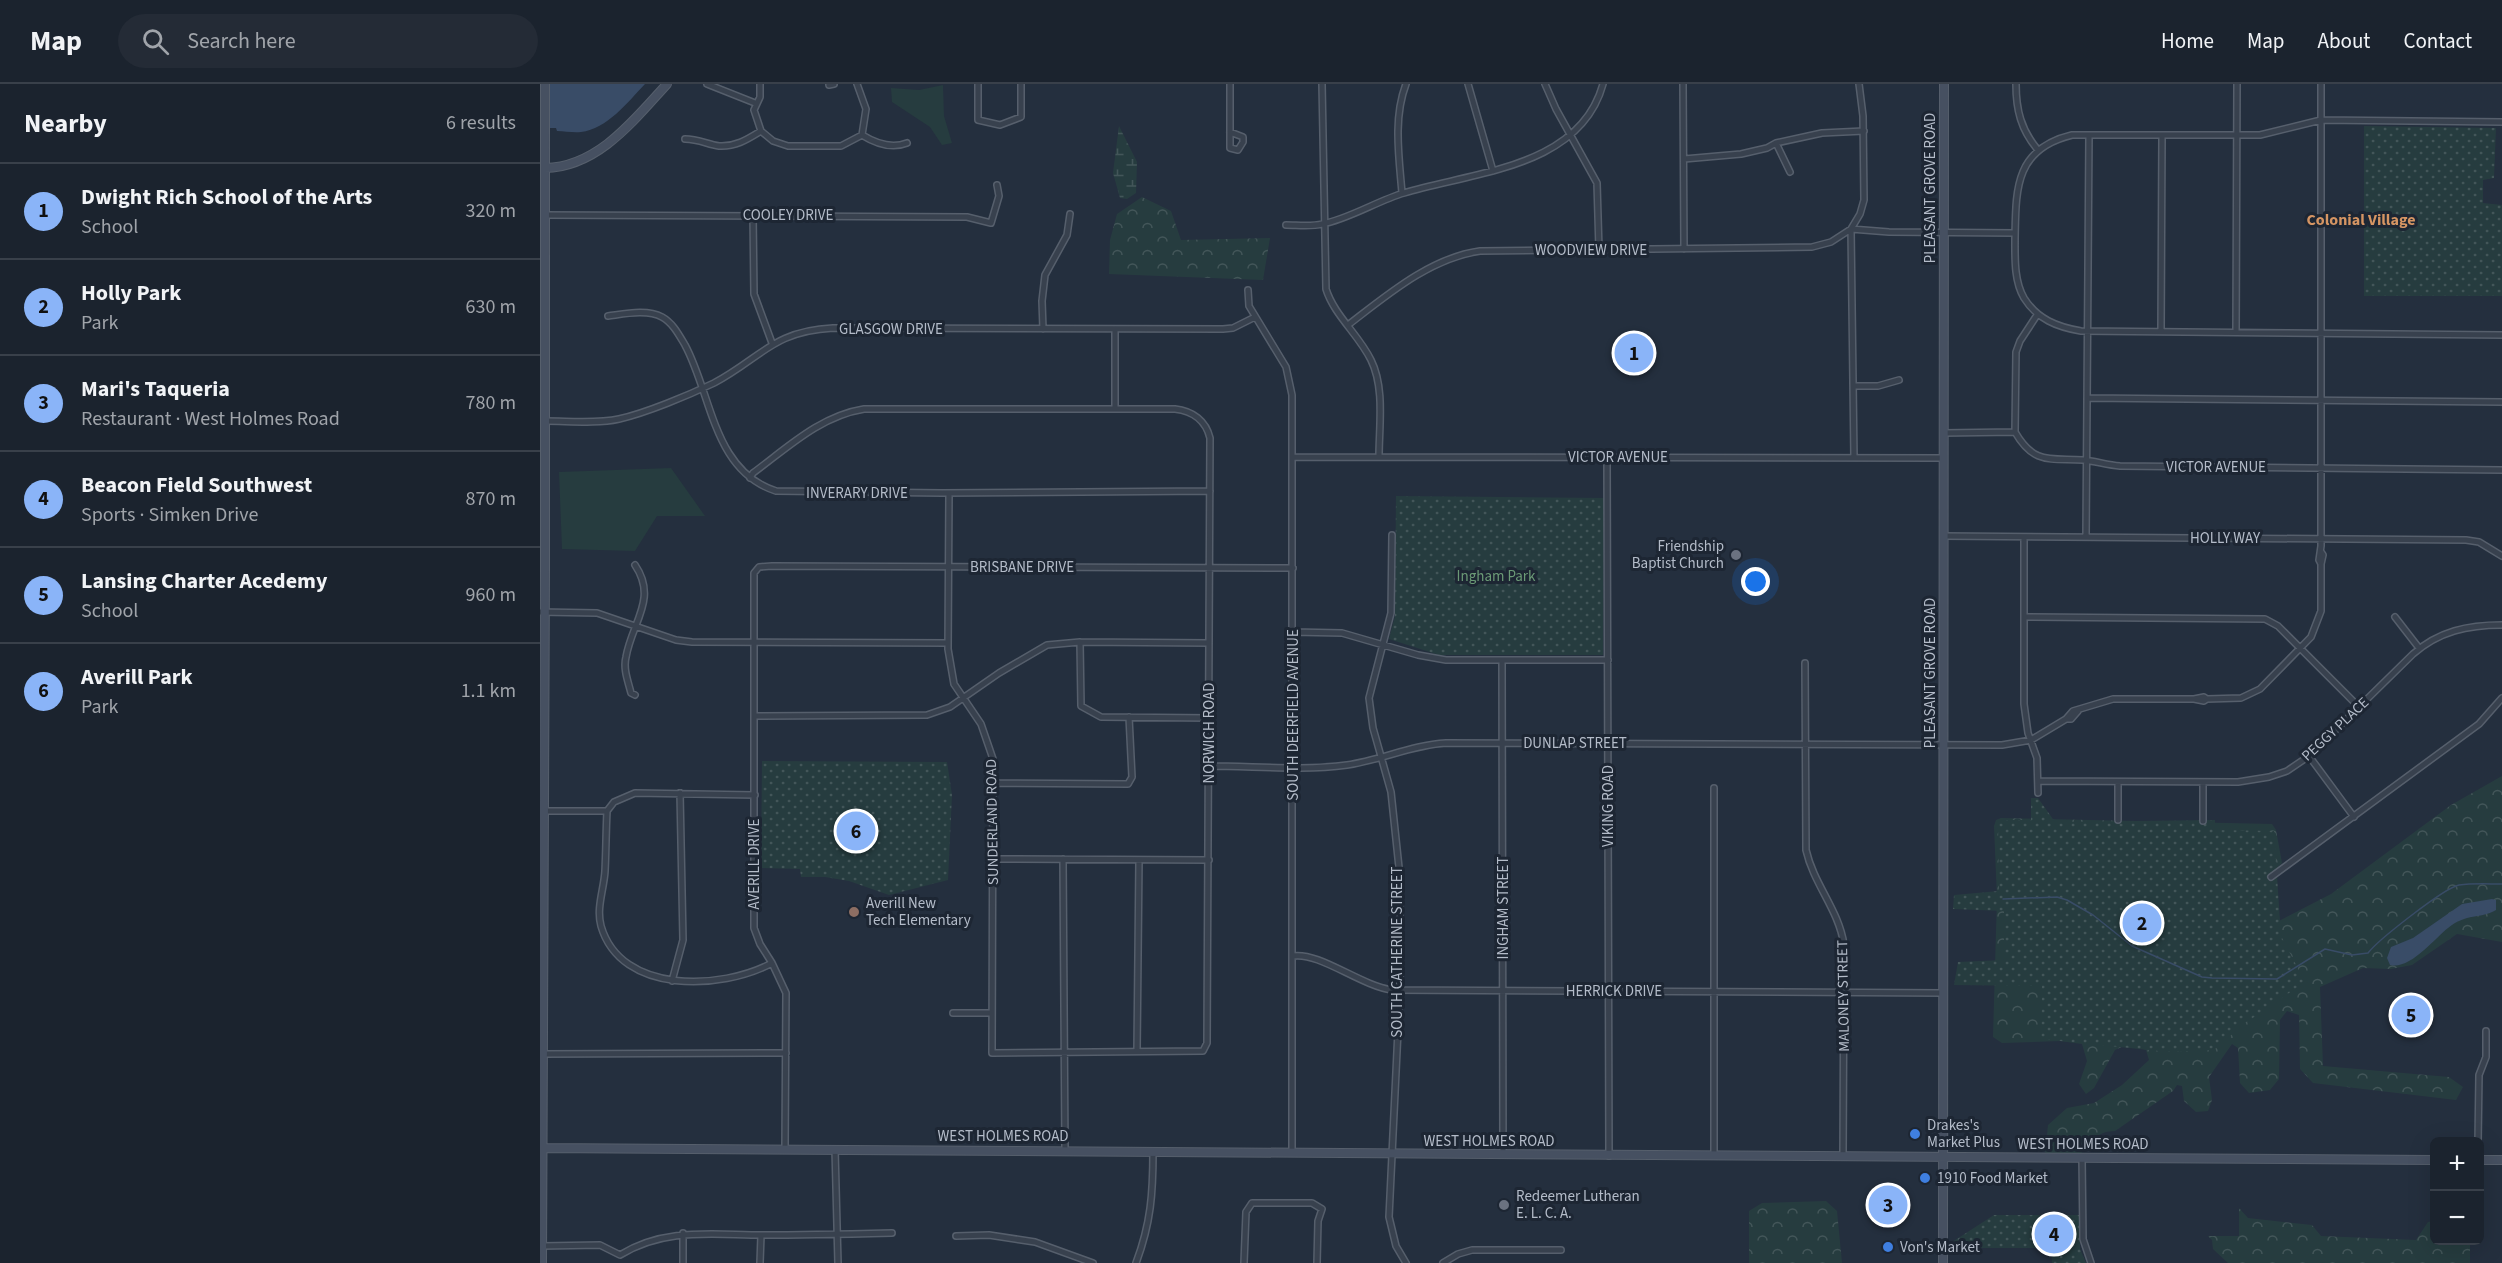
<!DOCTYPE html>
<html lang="en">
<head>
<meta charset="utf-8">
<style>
  :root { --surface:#1b232e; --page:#242b36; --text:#f1f3f6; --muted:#a0a4aa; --line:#39404a; --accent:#8ab4f8 }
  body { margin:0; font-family:"Source Sans 3",sans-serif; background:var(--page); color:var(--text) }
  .controls { position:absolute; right:18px; bottom:18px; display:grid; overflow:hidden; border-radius:9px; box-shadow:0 6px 24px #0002 }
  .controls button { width:54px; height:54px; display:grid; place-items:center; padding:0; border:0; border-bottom:2px solid var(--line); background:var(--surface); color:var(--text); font:30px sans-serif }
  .you { position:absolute; left:1216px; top:498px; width:21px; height:21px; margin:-15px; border:4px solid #fff; border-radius:50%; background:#1a73e8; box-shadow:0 0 0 9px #1a73e833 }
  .badge { display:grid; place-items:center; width:39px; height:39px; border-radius:50%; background:var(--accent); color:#111; font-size:20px; font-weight:700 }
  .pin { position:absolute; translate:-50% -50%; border:3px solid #fff; box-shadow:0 2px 6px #0006 }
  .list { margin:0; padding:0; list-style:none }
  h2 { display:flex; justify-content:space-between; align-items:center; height:78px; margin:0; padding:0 24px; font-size:26px }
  h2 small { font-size:20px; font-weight:400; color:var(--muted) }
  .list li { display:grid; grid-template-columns:39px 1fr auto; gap:18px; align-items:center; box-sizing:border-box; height:96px; padding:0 24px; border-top:2px solid var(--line) }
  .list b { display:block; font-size:22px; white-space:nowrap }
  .list p { margin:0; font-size:20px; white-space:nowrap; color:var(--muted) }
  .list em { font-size:20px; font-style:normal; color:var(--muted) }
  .icon { flex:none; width:33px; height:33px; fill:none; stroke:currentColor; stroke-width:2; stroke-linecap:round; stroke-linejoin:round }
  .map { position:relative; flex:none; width:1962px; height:1179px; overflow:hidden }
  header { display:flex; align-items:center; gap:36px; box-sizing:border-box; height:84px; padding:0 30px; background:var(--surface); border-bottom:2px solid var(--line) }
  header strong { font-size:28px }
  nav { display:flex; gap:33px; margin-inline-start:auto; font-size:21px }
  .search { width:420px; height:54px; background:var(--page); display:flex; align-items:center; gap:15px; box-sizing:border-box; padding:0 21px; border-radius:33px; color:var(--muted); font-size:22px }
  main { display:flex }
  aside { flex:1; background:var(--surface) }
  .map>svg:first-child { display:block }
  .grass { fill:#263c3f }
  .forest { fill:url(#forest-crowns) }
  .wetland { fill:url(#wetland-marsh) }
  .park { fill:url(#park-dots) }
  .water { fill:#394c67 }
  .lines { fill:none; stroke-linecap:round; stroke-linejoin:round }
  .stream { stroke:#394c67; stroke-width:1.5 }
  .street-casing { stroke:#565f6c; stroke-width:8 }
  .secondary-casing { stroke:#565f6c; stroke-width:10 }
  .street { stroke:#38414e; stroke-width:5 }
  .secondary { stroke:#465061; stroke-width:8 }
  .worship-dot { fill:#6b7280; stroke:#1d2633; stroke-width:2 }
  .education-dot { fill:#8d6e63; stroke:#1d2633; stroke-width:2 }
  .shop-dot { fill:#3f7fe0; stroke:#1d2633; stroke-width:2 }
  .labels { text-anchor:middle; stroke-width:6; stroke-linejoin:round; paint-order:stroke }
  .street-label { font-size:15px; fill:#b4bcc9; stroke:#1d2633 }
  .poi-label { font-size:15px; fill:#b4bcc9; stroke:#1d2633; text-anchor:start }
  .park-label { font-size:15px; fill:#6b9a76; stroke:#1d2633 }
  .neighbourhood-label { font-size:16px; font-weight:bold; fill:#d59563; stroke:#1d2633 }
</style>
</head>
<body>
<header>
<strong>Map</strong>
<div class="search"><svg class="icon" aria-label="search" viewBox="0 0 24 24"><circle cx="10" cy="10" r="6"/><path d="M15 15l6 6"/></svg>Search here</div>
<nav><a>Home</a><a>Map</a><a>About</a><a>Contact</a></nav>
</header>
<main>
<aside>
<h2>Nearby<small>6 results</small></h2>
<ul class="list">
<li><span class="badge">1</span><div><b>Dwight Rich School of the Arts</b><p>School</p></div><em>320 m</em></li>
<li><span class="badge">2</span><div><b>Holly Park</b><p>Park</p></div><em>630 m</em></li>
<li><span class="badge">3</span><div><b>Mari's Taqueria</b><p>Restaurant · West Holmes Road</p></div><em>780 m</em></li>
<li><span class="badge">4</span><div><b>Beacon Field Southwest</b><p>Sports · Simken Drive</p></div><em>870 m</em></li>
<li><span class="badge">5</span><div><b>Lansing Charter Acedemy</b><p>School</p></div><em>960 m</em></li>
<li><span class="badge">6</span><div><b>Averill Park</b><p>Park</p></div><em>1.1 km</em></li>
</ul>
</aside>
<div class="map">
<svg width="1962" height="1179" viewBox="0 0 1962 1179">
  <defs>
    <pattern id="forest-crowns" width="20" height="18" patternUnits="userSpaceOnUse" patternTransform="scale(1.5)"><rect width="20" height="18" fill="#263c3f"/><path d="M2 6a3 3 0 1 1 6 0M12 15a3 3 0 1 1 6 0" fill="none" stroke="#435659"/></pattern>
    <pattern id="wetland-marsh" width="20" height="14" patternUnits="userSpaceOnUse" patternTransform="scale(1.5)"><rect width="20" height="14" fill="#263c3f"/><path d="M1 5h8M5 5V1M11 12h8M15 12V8" fill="none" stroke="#435659"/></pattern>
    <pattern id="park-dots" width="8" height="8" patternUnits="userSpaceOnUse" patternTransform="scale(1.5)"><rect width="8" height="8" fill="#263c3f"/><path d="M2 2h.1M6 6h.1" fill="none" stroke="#435659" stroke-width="1.8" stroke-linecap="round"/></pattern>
  </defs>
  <rect width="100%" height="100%" fill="#242f3e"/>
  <path class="grass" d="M403,1L404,32L412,59L402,61L390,43L352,18L351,4L379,6Z
    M131,384L165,432H117L95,467L22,465L19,388Z"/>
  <path class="forest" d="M602,113L631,127L641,156L730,154L723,196L569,190L570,156L577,130Z
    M1962,692V858L1917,850L1872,881L1851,885L1823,884L1780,903L1783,982L1909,993L1923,1003L1916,1016L1773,999L1760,985L1759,931L1747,927L1740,936L1739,995L1730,1006L1709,1009L1700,999L1698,964L1692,960L1669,993L1672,1016L1668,1027L1656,1028L1644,1017L1642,1002L1637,1001L1633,1007L1575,1047C1557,1047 1550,1058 1540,1071H1505L1508,1041L1527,1024L1554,1019L1582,1001L1609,976L1606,966L1588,960L1575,966L1554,1004L1546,1010L1539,1000L1547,977L1542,960L1520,957L1462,959L1453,953L1457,814L1454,742L1456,736L1461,734L1732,740L1736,746L1742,779L1735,786L1739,837L1791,810L1911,721Z
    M1286,1117L1297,1127L1302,1179H1209V1127L1222,1119Z
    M1699,1124L1708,1134L1772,1141L1781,1152L1876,1156L1888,1138L1894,1137V1156L1930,1157V1179H1688L1673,1165L1672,1156L1668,1152H1699Z"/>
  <path class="wetland" d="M579,42L597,78L596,109L587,115L580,114L573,89Z"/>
  <path class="park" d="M1824,42L1956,44L1954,94L1943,96V119L1962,121V212H1824Z
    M856,412L1064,414L1063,571H899L849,555L855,532Z
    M222,677L407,678L412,711L408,796L349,811L309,797L285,793H261L260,785L221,784Z
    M1491,714H1498L1515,738L1675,736V746L1734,747L1741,852L1765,898L1704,940L1674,966L1629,968L1501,955L1502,902L1414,901L1418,878L1464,876V827L1413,825L1414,811L1459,807L1458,736H1491Z
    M1454,1131H1539L1540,1165L1546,1179H1512L1511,1164H1408L1409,1160Z"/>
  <path class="water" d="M0,0H105C88,18 67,45 41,48C33,49 25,47 17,47L16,44H0Z
    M1952,815L1956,816V826C1941,835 1926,829 1908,844C1894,855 1870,886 1850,881L1847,874L1851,863L1873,854L1922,820Z"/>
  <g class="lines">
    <path class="stream" d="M1463,815L1517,813L1527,816L1553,831L1592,862L1662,893L1672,894L1737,895L1785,865L1812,871L1828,869C1838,856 1904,804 1919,801C1933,799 1948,800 1962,800"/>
    <defs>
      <path id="street" d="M167,0L215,19
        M220,0V13L214,26L221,47L233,57L248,62H301L322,51L326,25L317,0
        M438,0V36L460,41L481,33V0
        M782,0L786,205C794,231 819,251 831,276C845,304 839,342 839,373
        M928,0L953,87
        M1005,0L1016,25L1057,99L1059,166
        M1143,0L1144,165
        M1476,0C1476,26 1481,46 1498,66
        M1781,0V462L1779,476L1781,480L1783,471L1781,468
        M289,1L294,0
        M1962,38L1781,36L1720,51H1532C1474,65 1476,106 1475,155C1475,174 1474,197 1484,214C1497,235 1517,243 1541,247L1962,251
        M690,48L703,53V58L698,66L690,64V0
        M322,51C335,59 352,65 367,59
        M145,55C158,55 167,60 179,62C196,63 208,55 221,47
        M1236,59L1250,88
        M1144,75L1201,70L1227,64L1236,59L1282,49L1324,47
        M862,109C859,73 853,34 866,0
        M4,131L427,133L451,139L459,112L457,101
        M213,131L214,210L232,259
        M746,141C757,141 771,143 782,140C807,136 839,116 864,109C933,88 1040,84 1063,0
        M708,206L709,222L746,283L752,311V1068
        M68,232C84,230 107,225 122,233C133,239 139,251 145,261C172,311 173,387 236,407L402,409L670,407
        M808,241C847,211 890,174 940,167L1272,163L1291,158L1311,145L1349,148L1475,149
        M503,245L502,217L505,191L527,151L530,130
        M575,245V325
        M1621,248L1622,52
        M1696,248L1697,0
        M1314,302H1338L1359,296
        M1547,314L1962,318
        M6,337C29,337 56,340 79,335C106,329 149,311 174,299C221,274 233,247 293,244L683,245L693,244L715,233
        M1475,348L1476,268L1480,257L1497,231
        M1403,349L1475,348C1494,381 1510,374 1543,376C1555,377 1567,381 1580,382L1962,386
        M753,373L1404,374
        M1067,373L1069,1072
        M1314,374L1311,145L1320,130L1324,116L1323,32L1319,0
        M210,394L213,389C247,364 280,332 324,325H635C653,327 666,337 670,354L667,959L663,967L452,969L453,675L441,640L414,600L408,565L409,409
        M852,451L851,529L829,614L833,644L851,708L860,793V905L849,1133L856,1162L866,1179
        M1404,452L1926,456L1939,458L1962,472
        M1484,453V620L1488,649L1497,674L1498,709
        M1546,453L1549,51
        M0,528L57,529L136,556L152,558L408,559
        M1484,533L1725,535L1738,542L1819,623
        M1855,533L1879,564
        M753,548L802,549L878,571L906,576H1068
        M540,558L541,622L561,633L670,634
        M962,576L963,1071
        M1265,579L1266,766C1274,801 1299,826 1304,861L1303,1073
        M95,611L91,609C88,597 83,585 86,573C92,538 118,515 95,481
        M1667,615L1664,613L1654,615L1664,617L1667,615L1701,614L1720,605L1771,553L1781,527V480
        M1538,627L1531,635H1526L1533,627L1573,615H1654
        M214,632L387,631L410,623L459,589L507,561L540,558L669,559
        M1769,672L1814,733
        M669,682C715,682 762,687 807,681C841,676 872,661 906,659L1462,661L1491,656L1526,635
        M1498,697L1698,698L1729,693L1747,687L1769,672L1873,570C1899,547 1928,541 1962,541
        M1578,698V736
        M1663,698V737
        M454,699L588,700L592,693L589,633
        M1174,704V1072
        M4,727H67L74,718L95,709L215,711
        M67,727C66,747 66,767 65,787C64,805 56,824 61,842C81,911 182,906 232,879
        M453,775L669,776
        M523,775L525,1066
        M1731,793L1939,640L1962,614
        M753,872C780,868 819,901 852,906L1403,909
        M132,897L143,856L140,709
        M413,929H452
        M597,967L599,776
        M3,970L246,969
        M1938,1058L1939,991L1946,973V947
        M245,1065L246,909L232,879L220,860L214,844V489L219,483L232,482L753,484
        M295,1065L298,1179
        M1542,1074L1543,1155L1551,1179
        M416,1152L449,1151L495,1158L553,1179
        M2,1162L60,1161L80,1171C125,1143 173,1151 223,1151C266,1151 309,1150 352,1149
        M143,1179V1149
        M220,1179L221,1151
        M596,1179C611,1139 613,1109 613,1067
        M704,1179L706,1128L712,1119H772L782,1125L778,1137L777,1179
        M903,1179L918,1170L932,1166H1021"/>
      <path id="secondary" d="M5,84C58,83 94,36 127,0
        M3,1064L1894,1076
        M1940,1076H1962
        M2,1179L5,487V0
        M1403,1179L1404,0"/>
    </defs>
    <use href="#street" class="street-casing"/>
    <use href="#secondary" class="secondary-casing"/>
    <use href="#street" class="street"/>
    <use href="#secondary" class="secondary"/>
  </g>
  <g class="worship-dot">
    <circle cx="1196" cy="471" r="6"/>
    <circle cx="964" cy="1121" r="6"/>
  </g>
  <circle class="education-dot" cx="314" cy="828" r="6"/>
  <g class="shop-dot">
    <circle cx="1375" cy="1050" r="6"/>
    <circle cx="1385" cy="1094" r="6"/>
    <circle cx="1348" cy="1163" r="6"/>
  </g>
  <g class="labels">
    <g class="street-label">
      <text transform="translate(1390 104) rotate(-90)" y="5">PLEASANT GROVE ROAD</text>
      <text x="248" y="136">COOLEY DRIVE</text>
      <text x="1051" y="171">WOODVIEW DRIVE</text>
      <text x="351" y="250">GLASGOW DRIVE</text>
      <text x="1078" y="378">VICTOR AVENUE</text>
      <text x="1676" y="388">VICTOR AVENUE</text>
      <text x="317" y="414">INVERARY DRIVE</text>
      <text x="1685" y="459">HOLLY WAY</text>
      <text x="482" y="488">BRISBANE DRIVE</text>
      <text transform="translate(1390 589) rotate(-90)" y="5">PLEASANT GROVE ROAD</text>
      <text transform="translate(753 631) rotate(-90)" y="5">SOUTH DEERFIELD AVENUE</text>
      <text transform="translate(1795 645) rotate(-43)" y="5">PEGGY PLACE</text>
      <text transform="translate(669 649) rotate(-90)" y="5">NORWICH ROAD</text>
      <text x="1035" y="664">DUNLAP STREET</text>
      <text transform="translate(1068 722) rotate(-90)" y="5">VIKING ROAD</text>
      <text transform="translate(452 738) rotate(-91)" y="5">SUNDERLAND ROAD</text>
      <text transform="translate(214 780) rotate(-90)" y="5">AVERILL DRIVE</text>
      <text transform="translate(963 824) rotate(-90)" y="5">INGHAM STREET</text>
      <text transform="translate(857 868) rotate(-90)" y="5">SOUTH CATHERINE STREET</text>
      <text x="1074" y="912">HERRICK DRIVE</text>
      <text transform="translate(1303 912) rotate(-91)" y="5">MALONEY STREET</text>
      <text x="463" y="1057">WEST HOLMES ROAD</text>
      <text x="949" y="1062">WEST HOLMES ROAD</text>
      <text x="1543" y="1065">WEST HOLMES ROAD</text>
    </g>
    <g class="poi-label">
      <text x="1184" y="467" text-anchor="end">Friendship<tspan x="1184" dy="17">Baptist Church</tspan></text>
      <text x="326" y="824">Averill New<tspan x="326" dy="17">Tech Elementary</tspan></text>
      <text x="1387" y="1046">Drakes's<tspan x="1387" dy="17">Market Plus</tspan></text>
      <text x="1397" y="1099">1910 Food Market</text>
      <text x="976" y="1117">Redeemer Lutheran<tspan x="976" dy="17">E. L. C. A.</tspan></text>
      <text x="1360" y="1168">Von's Market</text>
    </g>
    <g class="park-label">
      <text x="956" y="497">Ingham Park</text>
    </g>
    <g class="neighbourhood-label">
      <text x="1821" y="141">Colonial Village</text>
    </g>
  </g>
</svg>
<div class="controls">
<button>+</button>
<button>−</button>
</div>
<div class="you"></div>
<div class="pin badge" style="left:1094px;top:269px">1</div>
<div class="pin badge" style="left:1602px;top:839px">2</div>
<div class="pin badge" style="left:1348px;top:1121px">3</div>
<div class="pin badge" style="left:1514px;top:1150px">4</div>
<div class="pin badge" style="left:1871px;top:931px">5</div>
<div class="pin badge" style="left:316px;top:747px">6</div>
</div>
</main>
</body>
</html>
